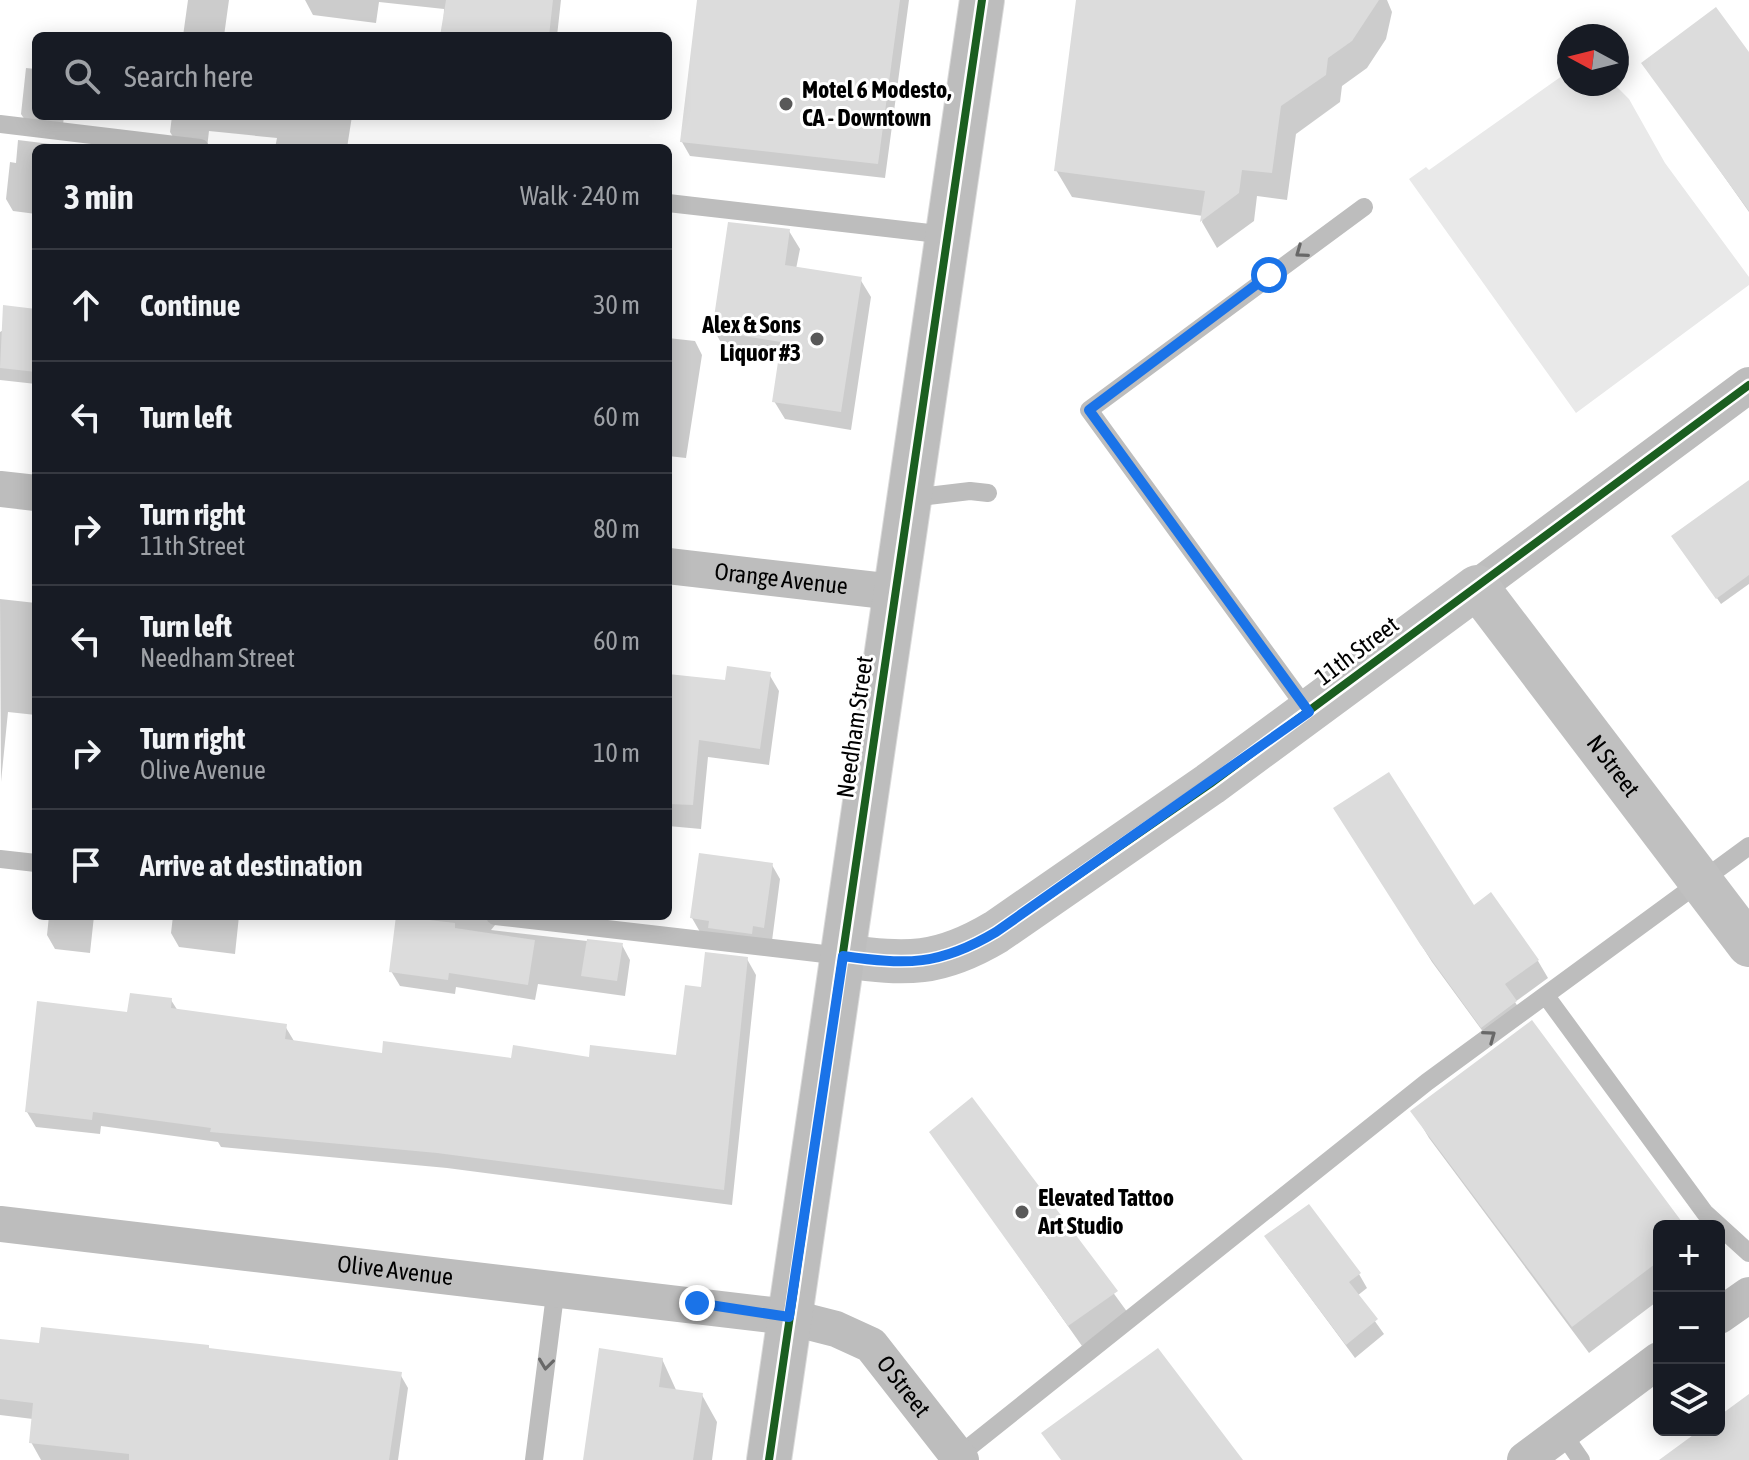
<!DOCTYPE html>
<html lang="en">
<head>
<meta charset="utf-8">
<style>
  :root { --surface:#171b24; --page:#20242c; --text:#f1f3f6; --muted:#9ea1a6; --line:#363941 }
  body { margin:0; font-family:"Asap Condensed",sans-serif; background:var(--page); color:var(--text) }
  .controls { position:absolute; right:24px; bottom:24px; display:grid; overflow:hidden; border-radius:12px; box-shadow:0 4px 20px #0003 }
  .controls button { width:72px; height:72px; display:grid; place-items:center; padding:0; border:0; border-bottom:2px solid var(--line); background:var(--surface); color:var(--text); font:40px sans-serif }
  .compass { position:absolute; left:1557px; top:24px; width:72px; height:72px; border-radius:50%; background:var(--surface); box-shadow:0 4px 20px #0003; rotate:277deg }
  .stop { position:absolute; width:24px; height:24px; margin:-18px; border:6px solid #1a73e8; border-radius:50%; background:#fff }
  .stop.end { background:#1a73e8; border-color:#fff; box-shadow:0 2px 8px #0008 }
  .list { margin:0; padding:0; list-style:none }
  h2 { display:flex; justify-content:space-between; align-items:center; height:104px; margin:0; padding:0 32px; font-size:34px }
  h2 small { font-size:26px; font-weight:400; color:var(--muted) }
  .list li { display:grid; grid-template-columns:52px 1fr auto; gap:24px; align-items:center; box-sizing:border-box; height:112px; padding:0 32px; border-top:2px solid var(--line) }
  .list b { display:block; font-size:30px; white-space:nowrap }
  .list p { margin:0; font-size:26px; white-space:nowrap; color:var(--muted) }
  .list em { font-size:26px; font-style:normal; color:var(--muted) }
  .icon { flex:none; width:44px; height:44px; fill:none; stroke:currentColor; stroke-width:2; stroke-linecap:round; stroke-linejoin:round }
  .map { position:relative; flex:none; width:1749px; height:1460px; overflow:hidden }
  .search { position:absolute; background:var(--surface); box-shadow:0 4px 20px #0003; left:32px; top:32px; width:640px; height:88px; display:flex; align-items:center; gap:20px; box-sizing:border-box; padding:0 28px; border-radius:12px; color:var(--muted); font-size:30px }
  .panel { position:absolute; background:var(--surface); box-shadow:0 4px 20px #0003; left:32px; top:144px; width:640px; height:776px; border-radius:12px }
  .map>svg:first-child { display:block }
  .green { fill:#e9e9e9 }
  .shadow { fill:#0003 }
  .building { fill:#dcdcdc }
  .lines { fill:none; stroke-linecap:round; stroke-linejoin:round }
  .primary-casing { stroke:#dbdbdb; stroke-width:46 }
  .lane { stroke:#bdbdbd; stroke-width:18 }
  .street { stroke:#bdbdbd; stroke-width:36 }
  .secondary { stroke:#c0c0c0; stroke-width:44 }
  .primary { stroke:#bdbdbd; stroke-width:44 }
  .cycleway-casing { stroke:#fff; stroke-width:13 }
  .cycleway { stroke:#1b5e20; stroke-width:8 }
  .oneway { stroke:#686868 }
  .route { stroke:#1a73e8; stroke-width:10 }
  .poi-dot { fill:#595959; stroke:#fff; stroke-width:3 }
  .labels { text-anchor:middle; stroke-width:6; stroke-linejoin:round; paint-order:stroke }
  .poi-label { font-size:24px; font-weight:bold; fill:#000; stroke:#fff; text-anchor:start }
  .street-label { font-size:24px; fill:#000; stroke:#fff }
</style>
</head>
<body>
<div class="map">
<svg width="1749" height="1460" viewBox="0 0 1749 1460">
  <rect width="100%" height="100%" fill="#fff"/>
  <path class="green" d="M1569,71V84H1614L1629,99L1665,163L1749,277V285L1576,413L1409,179L1426,167L1429,170Z"/>
  <path class="shadow" d="M188,0H229L224,36H183Z
    M305,0H561L557,36H443L444,9L379,2L376,23L313,15Z
    M699,0H909L885,178L690,156L682,142Z
    M1078,0H1387L1392,12L1386,39L1367,68L1342,86L1340,102L1296,134L1287,200L1257,196L1254,221L1217,248L1202,222L1203,216L1072,197L1056,170Z
    M1749,56V212L1644,63Z
    M26,68L36,69V116H64L63,125L25,120L21,114Z
    M172,116H352L347,148H275L277,138L209,131L207,148L178,145L170,132Z
    M18,140L83,148H36V214L13,211L6,199L10,162L16,163Z
    M789,231L800,249L796,269L860,279L871,297L851,430L785,419L774,401L781,357L724,348L714,330Z
    M36,311V384L0,380V332Z
    M668,338L695,341L702,355L686,458L668,456Z
    M1749,494V584L1721,604L1678,542Z
    M0,599L36,603V715L8,712L1,782Z
    M769,674L779,691L769,765L708,757L701,829L668,826V676L726,682Z
    M1346,826L1473,908L1538,961L1548,978L1515,1002L1526,1020L1492,1044L1432,962Z
    M772,865L780,879L772,941L700,932L692,918Z
    M49,916H94L90,953L55,949L47,935Z
    M173,916H239L235,954L179,947L171,933Z
    M398,916H550L500,919L491,930L622,945L630,960L625,996L538,984L535,1000L456,987L455,994L400,986L391,971Z
    M747,959L756,975L732,1205L447,1168L221,1147L218,1142L101,1126L100,1134L36,1127L27,1112L129,1014L171,1000L178,1011L285,1026L294,1041L384,1056L513,1060L678,1057L703,989Z
    M972,1099L1128,1313L1082,1346L931,1132Z
    M1413,1111L1683,1226H1659V1300L1589,1353L1429,1138Z
    M1275,1250L1359,1274L1367,1288L1357,1296L1384,1334L1355,1358Z
    M0,1341L260,1460H41L31,1442L33,1419L0,1415Z
    M662,1359L677,1392L702,1395L717,1422L712,1460H585Z
    M400,1374L408,1388L398,1460H314Z"/>
  <path class="building" d="M446,0H553L549,36H440Z
    M697,0H900L878,164L680,142Z
    M1076,0H1379L1352,41L1328,58L1326,75L1281,106L1272,173L1242,170L1239,193L1200,222L1205,191L1054,171Z
    M1716,7L1749,52V211L1641,63Z
    M728,222L790,229L785,265L862,277L841,412L772,402L781,342L712,331Z
    M3,305L36,309V372L0,368Z
    M1749,480V575L1716,599L1671,536Z
    M727,666L771,672L760,749L699,740L693,805L668,804V674L725,680Z
    M1389,772L1474,905L1491,892L1539,960L1505,984L1517,1001L1481,1028L1420,944L1333,808Z
    M699,853L773,863L764,928L753,926L752,934L708,928L709,921L690,918Z
    M396,916L455,923V928L535,940L528,985L449,973L448,980L389,972Z
    M587,939L623,943L617,981L581,976Z
    M705,952L748,957L724,1190L437,1153L210,1132L211,1128L93,1112L92,1120L25,1112L37,1001L127,1012L130,993L172,998L171,1008L287,1024L285,1039L382,1053L383,1041L511,1058L513,1045L589,1057L590,1045L676,1055L685,985L701,987Z
    M1532,1020L1685,1226H1659V1261L1572,1327L1410,1111Z
    M972,1097L1118,1291L1068,1326L929,1132Z
    M1309,1204L1361,1273L1349,1282L1378,1319L1346,1345L1264,1236Z
    M41,1327L209,1345V1348L402,1372L389,1460H129V1454L29,1443L33,1403L0,1399V1339L39,1343Z
    M599,1348L663,1358L659,1387L703,1393L693,1460H583Z
    M1158,1348L1243,1460H1061L1041,1433Z
    M1749,1394V1460H1659L1700,1430H1719V1416Z"/>
  <g class="lines">
    <defs>
      <path id="primary" d="M769,1460L982,0"/>
    </defs>
    <use href="#primary" class="primary-casing"/>
    <path class="lane" d="M0,124L200,148
      M668,203L947,235
      M911,498L970,491L988,493
      M1309,712L1089,410L1364,207
      M0,859L36,863
      M495,916L842,956
      M1546,996L1705,1213L1749,1253
      M1561,1431L1581,1460
      M958,1456L1427,1082L1749,846
      M534,1460L556,1287"/>
    <g class="street">
      <path d="M0,489L36,493"/>
      <path id="s1" d="M668,566L894,592"/>
      <path d="M1477,587L1749,385"/>
      <path id="s2" d="M0,1224L789,1317L836,1329L871,1345L961,1460"/>
      <path d="M1719,1316L1749,1295"/>
      <path d="M1525,1460L1659,1360"/>
    </g>
    <path class="secondary" id="s3" d="M843,956C907,965 939,966 996,932L1210,784L1477,587L1749,945"/>
    <use href="#primary" class="primary"/>
    <defs>
      <path id="cycleway" d="M843,956C907,965 939,966 996,932L1210,784L1749,385
        M769,1460L982,0"/>
    </defs>
    <use href="#cycleway" class="cycleway-casing"/>
    <use href="#cycleway" class="cycleway"/>
  </g>
  <defs><path id="oneway-chevron" d="M-2-3.5L2.5 0L-2 3.5" fill="none" stroke-width="1.6" stroke-linecap="round" stroke-linejoin="round" transform="scale(2)"/></defs>
  <g class="oneway">
    <use href="#oneway-chevron" transform="translate(1301 252) rotate(144)"/>
    <use href="#oneway-chevron" transform="translate(1490 1036) rotate(-36)"/>
    <use href="#oneway-chevron" transform="translate(546 1364) rotate(97)"/>
  </g>
  <g class="lines">
    <path class="route" d="M697,1303L789,1317L843,956C907,965 939,966 996,932L1309,712L1089,410L1269,275"/>
  </g>
  <g class="poi-dot">
    <circle cx="786" cy="104" r="8"/>
    <circle cx="817" cy="339" r="8"/>
    <circle cx="1022" cy="1212" r="8"/>
  </g>
  <g class="labels">
    <g class="poi-label">
      <text x="802" y="98">Motel 6 Modesto,<tspan x="802" dy="28">CA - Downtown</tspan></text>
      <text x="801" y="333" text-anchor="end">Alex &amp; Sons<tspan x="801" dy="28">Liquor #3</tspan></text>
      <text x="1038" y="1206">Elevated Tattoo<tspan x="1038" dy="28">Art Studio</tspan></text>
    </g>
    <g class="street-label">
      <text dy="8" stroke="none"><textPath href="#s1" startOffset="114">Orange Avenue</textPath></text>
      <text transform="translate(1357 651) rotate(-37)" y="8">11th Street</text>
      <text transform="translate(855 727) rotate(-82)" y="8">Needham Street</text>
      <text dy="8" stroke="none"><textPath href="#s3" startOffset="976">N Street</textPath></text>
      <text dy="8" stroke="none"><textPath href="#s2" startOffset="398">Olive Avenue</textPath></text>
      <text dy="8" stroke="none"><textPath href="#s2" startOffset="934">O Street</textPath></text>
    </g>
  </g>
</svg>
<div class="controls">
<button>+</button>
<button>−</button>
<button><svg class="icon" aria-label="layers" viewBox="0 0 24 24"><path d="M12 4l9 5-9 5-9-5zM3 14l9 5 9-5"/></svg></button>
</div>
<svg class="compass" viewBox="-18 -18 36 36"><path d="M0-13l5 13h-10z" fill="#e53935"/><path d="M0 13l5-13h-10z" fill="#9ea1a6"/></svg>
<div class="stop" style="left:1269px;top:275px"></div>
<div class="stop end" style="left:697px;top:1303px"></div>
<div class="search"><svg class="icon" aria-label="search" viewBox="0 0 24 24"><circle cx="10" cy="10" r="6"/><path d="M15 15l6 6"/></svg>Search here</div>
<section class="panel">
<h2>3 min<small>Walk · 240 m</small></h2>
<ul class="list">
<li><svg class="icon" aria-label="ahead" viewBox="0 0 24 24"><path d="M12 20V5M6 11l6-6 6 6"/></svg><div><b>Continue</b></div><em>30 m</em></li>
<li><svg class="icon" aria-label="left" viewBox="0 0 24 24"><path d="M17 20v-9H6M10 6l-5 5 5 5"/></svg><div><b>Turn left</b></div><em>60 m</em></li>
<li><svg class="icon" aria-label="right" viewBox="0 0 24 24"><path d="M7 20v-9h11M14 6l5 5-5 5"/></svg><div><b>Turn right</b><p>11th Street</p></div><em>80 m</em></li>
<li><svg class="icon" aria-label="left" viewBox="0 0 24 24"><path d="M17 20v-9H6M10 6l-5 5 5 5"/></svg><div><b>Turn left</b><p>Needham Street</p></div><em>60 m</em></li>
<li><svg class="icon" aria-label="right" viewBox="0 0 24 24"><path d="M7 20v-9h11M14 6l5 5-5 5"/></svg><div><b>Turn right</b><p>Olive Avenue</p></div><em>10 m</em></li>
<li><svg class="icon" aria-label="arrive" viewBox="0 0 24 24"><path d="M6 21V4h12l-3 4 3 4H6"/></svg><div><b>Arrive at destination</b></div></li>
</ul>
</section>
</div>
</body>
</html>
